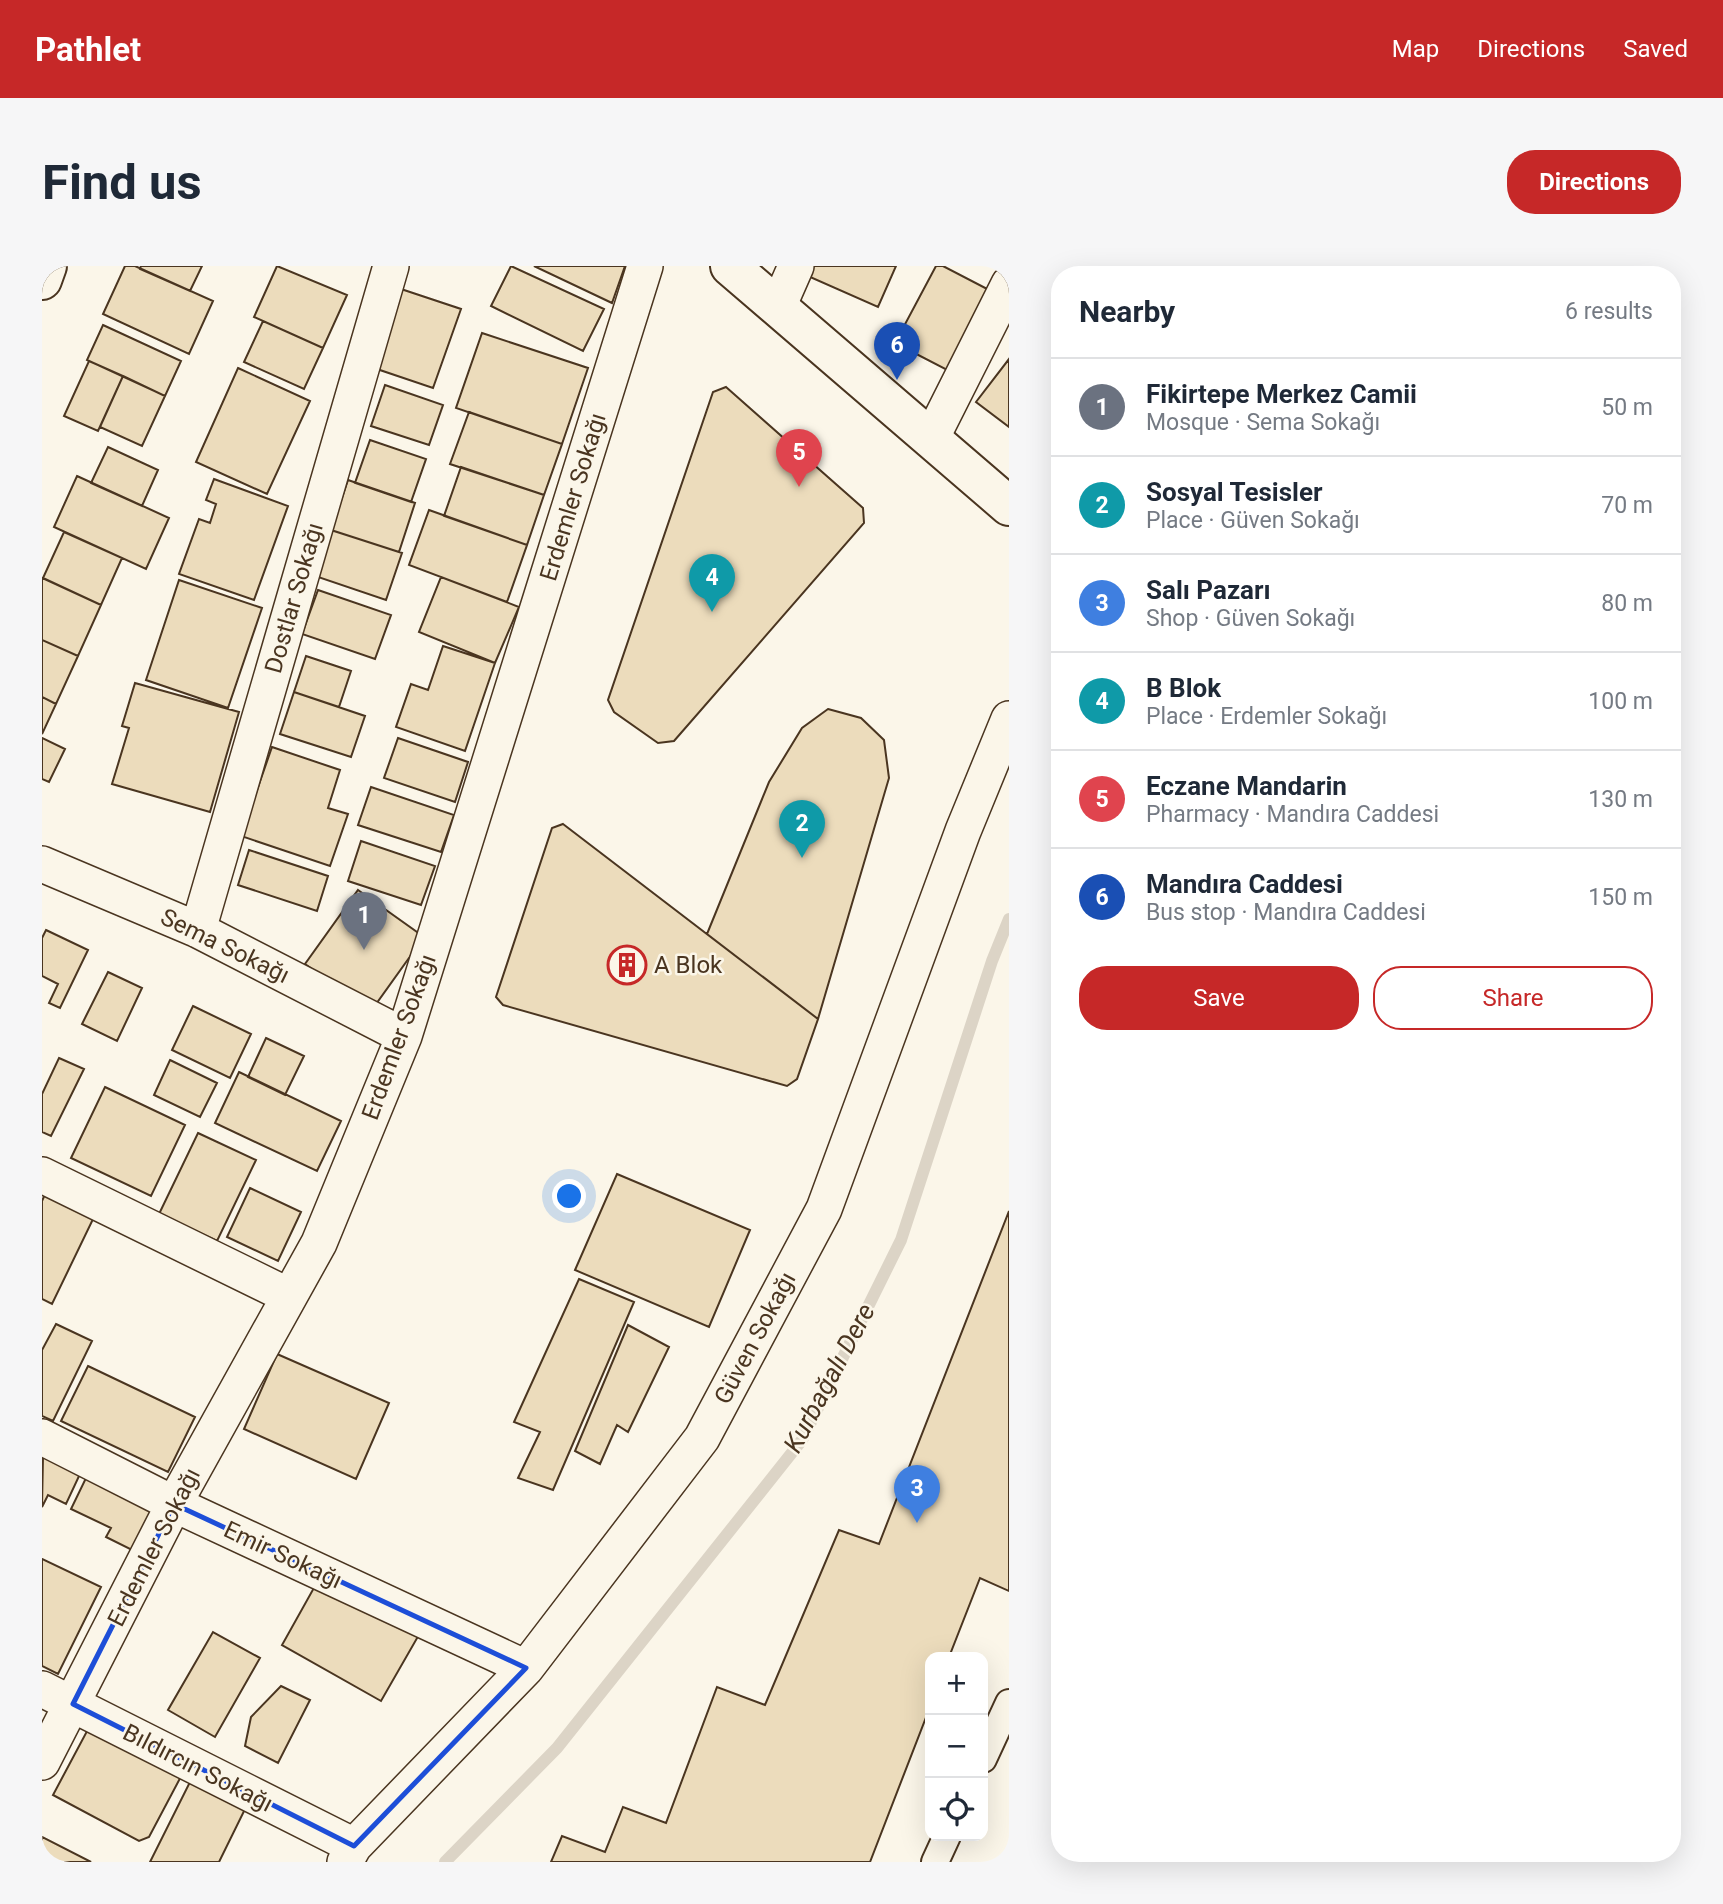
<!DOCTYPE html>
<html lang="en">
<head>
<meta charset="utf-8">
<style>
  :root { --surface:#fff; --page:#f6f6f7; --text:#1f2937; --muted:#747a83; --line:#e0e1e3; --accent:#c62828 }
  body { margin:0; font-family:Roboto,sans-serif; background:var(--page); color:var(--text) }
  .controls { position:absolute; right:21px; bottom:21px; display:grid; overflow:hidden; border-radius:14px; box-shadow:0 7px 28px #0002 }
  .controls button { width:63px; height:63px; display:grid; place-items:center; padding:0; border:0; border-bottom:2px solid var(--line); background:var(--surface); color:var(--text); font:35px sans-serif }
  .you { position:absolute; left:528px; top:931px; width:24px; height:24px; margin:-18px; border:5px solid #fff; border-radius:50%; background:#1a73e8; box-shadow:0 0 0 10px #1a73e833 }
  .badge { display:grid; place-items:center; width:46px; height:46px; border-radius:50%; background:var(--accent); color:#fff; font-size:23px; font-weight:700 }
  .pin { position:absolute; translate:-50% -58px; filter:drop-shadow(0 2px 4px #0008) }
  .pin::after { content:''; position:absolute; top:37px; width:24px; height:21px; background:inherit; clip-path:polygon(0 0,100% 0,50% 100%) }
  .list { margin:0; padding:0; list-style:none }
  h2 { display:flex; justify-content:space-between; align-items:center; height:91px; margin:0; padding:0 28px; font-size:30px }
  h2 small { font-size:23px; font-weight:400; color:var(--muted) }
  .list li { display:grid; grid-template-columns:46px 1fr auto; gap:21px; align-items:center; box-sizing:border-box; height:98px; padding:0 28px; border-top:2px solid var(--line) }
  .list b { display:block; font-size:26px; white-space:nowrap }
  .list p { margin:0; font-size:23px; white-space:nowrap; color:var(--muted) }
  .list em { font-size:23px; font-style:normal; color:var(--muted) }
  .actions { display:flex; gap:14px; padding:21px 28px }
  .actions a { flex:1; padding:16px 0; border:2px solid var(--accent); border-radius:28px; text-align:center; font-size:24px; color:var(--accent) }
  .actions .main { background:var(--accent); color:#fff }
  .icon { flex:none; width:38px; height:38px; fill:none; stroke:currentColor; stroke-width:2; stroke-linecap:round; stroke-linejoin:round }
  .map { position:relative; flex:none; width:967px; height:1596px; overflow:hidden; border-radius:28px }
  header { display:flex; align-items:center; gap:42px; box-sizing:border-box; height:98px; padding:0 35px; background:var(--accent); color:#fff }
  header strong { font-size:33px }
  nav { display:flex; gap:38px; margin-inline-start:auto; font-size:24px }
  .intro { display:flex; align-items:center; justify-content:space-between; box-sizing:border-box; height:168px; padding:0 42px }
  h1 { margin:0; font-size:49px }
  .button { padding:18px 32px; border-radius:28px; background:var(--accent); color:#fff; font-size:24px; font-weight:700 }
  main { display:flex; gap:42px; padding:0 42px }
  aside { flex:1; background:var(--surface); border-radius:28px; box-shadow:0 7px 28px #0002 }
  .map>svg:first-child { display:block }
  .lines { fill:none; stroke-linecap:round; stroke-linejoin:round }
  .stream { stroke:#dcd4c6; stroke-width:12 }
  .building { fill:#ecdcbc; stroke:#4a3520; stroke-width:2 }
  .pedestrian-casing { stroke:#4a3520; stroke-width:30 }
  .minor-casing { stroke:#4a3520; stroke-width:38 }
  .secondary-casing { stroke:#4a3520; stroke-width:42 }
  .pedestrian { stroke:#fbf6e9; stroke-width:26 }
  .minor { stroke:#fbf6e9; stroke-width:35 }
  .secondary { stroke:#fbf6e9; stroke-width:38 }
  .marked { fill:none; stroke:#1d4ed8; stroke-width:5; stroke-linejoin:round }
  .labels { text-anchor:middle; stroke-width:5; stroke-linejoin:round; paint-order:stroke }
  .street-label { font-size:24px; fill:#4a3520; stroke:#fbf6e9 }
  .poi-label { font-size:24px; fill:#4a3520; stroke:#fbf6e9; text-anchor:start }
  .water-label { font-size:26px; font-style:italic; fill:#4a3520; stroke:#fbf6e9 }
</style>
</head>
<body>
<header>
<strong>Pathlet</strong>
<nav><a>Map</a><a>Directions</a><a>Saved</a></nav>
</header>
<div class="intro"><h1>Find us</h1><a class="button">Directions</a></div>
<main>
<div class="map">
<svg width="967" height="1596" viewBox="0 0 967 1596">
  <rect width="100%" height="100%" fill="#fbf6e9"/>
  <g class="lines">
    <path class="stream" d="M403,1596L515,1482L760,1174L859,974L950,695L967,653"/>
  </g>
  <path class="building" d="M83,0H93L171,35L147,88L61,48Z
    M99,0H160L148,25L98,3Z
    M235,0L305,29L281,82L212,51Z
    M469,0L562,43L541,85L449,40Z
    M492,0H583L570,37Z
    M762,0H854L836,41L759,7Z
    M894,0H901L951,26L909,106L853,77Z
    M359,23L419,43L391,122L332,102Z
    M221,55L281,82L262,123L202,96Z
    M61,59L139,95L123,130L45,94Z
    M440,67L546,102L520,178L414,142Z
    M967,93V161L934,136Z
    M47,95L81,110L56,165L22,150Z
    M196,102L268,135L225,228L154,196Z
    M81,110L123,130L100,180L58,161Z
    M343,119L401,139L387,179L329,160Z
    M684,121L821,242L822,257L632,475L616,477L572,446L566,434L671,126Z
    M427,146L520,178L502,229L408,198Z
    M328,174L384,193L369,236L313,217Z
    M66,181L116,204L100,240L49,217Z
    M419,201L502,229L485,279L402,250Z
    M35,210L127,252L104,303L12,261Z
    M172,213L246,240L212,334L137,308L157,253L168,257L174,238L164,234Z
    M306,214L373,237L357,286L289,264Z
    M387,244L485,279L465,336L367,299Z
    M289,264L360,287L344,334L273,310Z
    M22,266L80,292L59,339L1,312Z
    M399,311L477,341L453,397L377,366Z
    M0,312L59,339L36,390L0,374Z
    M137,314L220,342L186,442L104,414Z
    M276,324L349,349L333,393L260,368Z
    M0,374L36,390L14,438L0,431Z
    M401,380L453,397L423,485L354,461L369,418L386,424Z
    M264,390L309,405L297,441L252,426Z
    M93,417L197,446L168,546L70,518L87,462L80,460Z
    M252,426L323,450L309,491L238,468Z
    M0,431L14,438L0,468Z
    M786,443L819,452L842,474L847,512L776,753L665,668L727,516L760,462Z
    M0,472L23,483L7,516L0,513Z
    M356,472L426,496L413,536L342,512Z
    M230,481L298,504L286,542L306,548L288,600L199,570Z
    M329,521L412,549L399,586L316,559Z
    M521,558L776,753L755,813L745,820L461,739L454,731L510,562Z
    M319,575L393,600L379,639L306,615Z
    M207,584L286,610L275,645L196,619Z
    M316,624L382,671L329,745L263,698Z
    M4,664L46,684L18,742L7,737L16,718L0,710V672Z
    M66,706L100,722L75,775L40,758Z
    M151,740L209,768L188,812L130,784Z
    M224,772L262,790L243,829L206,811Z
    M17,792L42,803L9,870L0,866V828Z
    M128,794L175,817L158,851L112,829Z
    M197,806L299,855L275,905L173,857Z
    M63,821L143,859L109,930L29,892Z
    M156,867L214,894L175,975L117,948Z
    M575,908L708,964L667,1061L533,1004Z
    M208,922L259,946L236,995L185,971Z
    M4,926L53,949L10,1038L0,1033V935Z
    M967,945V1325L938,1312L907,1391H888V1441L828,1596H509L520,1570L563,1586L581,1541L624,1557L675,1421L723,1439L797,1264L837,1278Z
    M537,1013L592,1036L511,1224L476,1212L498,1166L472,1156Z
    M14,1058L50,1075L11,1155L0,1150V1084Z
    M586,1059L627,1081L586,1166L575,1159L558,1198L533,1185Z
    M235,1088L347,1137L314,1213L202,1163Z
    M46,1100L153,1151L126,1206L19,1155Z
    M1,1190L38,1208L24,1238L6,1229L0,1241Z
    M44,1212L110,1243L90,1284L64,1271L69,1262L29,1243Z
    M0,1293L59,1321L16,1408L0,1400Z
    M278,1311L378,1367L339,1435L240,1379Z
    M171,1366L218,1392L173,1471L126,1444Z
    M239,1420L268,1434L236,1497L203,1480L209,1451Z
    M52,1452L144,1501L107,1571L97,1575L11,1529Z
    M153,1506L208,1533L177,1596H108Z
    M0,1571L49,1596H0Z"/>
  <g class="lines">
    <defs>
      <path id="pedestrian" d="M941,1493L967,1437
        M893,1596L905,1570"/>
      <path id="minor" d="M736,41L754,0
        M889,173L967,18
        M0,598L156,664L362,770
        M156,664L349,0
        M0,909L247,1030
        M0,1171L132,1238L484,1402
        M0,1423L312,1580
        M0,1496L132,1238L277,977L362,770L603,0
        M303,1596L312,1580L484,1402L660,1172L782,943L921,565L967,453"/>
      <path id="secondary" d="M688,0L967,240
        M0,14L5,0"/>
    </defs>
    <use href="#pedestrian" class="pedestrian-casing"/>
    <use href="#minor" class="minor-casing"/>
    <use href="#secondary" class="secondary-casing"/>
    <use href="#pedestrian" class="pedestrian"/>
    <use href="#minor" class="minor"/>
    <use href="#secondary" class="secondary"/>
  </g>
  <path class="marked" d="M132,1238L484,1402L312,1580L31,1438Z"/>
  <defs>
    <symbol id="building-ring" viewBox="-11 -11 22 22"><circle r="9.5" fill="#fbf6e9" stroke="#c62828" stroke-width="1.5"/><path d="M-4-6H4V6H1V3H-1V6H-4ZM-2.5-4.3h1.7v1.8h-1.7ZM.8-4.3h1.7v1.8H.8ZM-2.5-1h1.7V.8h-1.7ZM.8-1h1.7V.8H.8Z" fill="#c62828"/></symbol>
  </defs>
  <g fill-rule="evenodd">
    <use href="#building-ring" x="563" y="677" width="44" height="44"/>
  </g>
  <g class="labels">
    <g class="street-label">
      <text transform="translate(531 231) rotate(-73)" y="8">Erdemler Sokağı</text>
      <text transform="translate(252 332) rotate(-74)" y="8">Dostlar Sokağı</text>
      <text transform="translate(183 680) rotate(26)" y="8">Sema Sokağı</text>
      <text transform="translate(357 771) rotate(-70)" y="8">Erdemler Sokağı</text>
      <text transform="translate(713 1072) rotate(-62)" y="8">Güven Sokağı</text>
      <text transform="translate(112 1281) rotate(-63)" y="8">Erdemler Sokağı</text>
      <text transform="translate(241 1289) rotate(25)" y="8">Emir Sokağı</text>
      <text transform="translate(156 1502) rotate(27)" y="8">Bıldırcın Sokağı</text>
    </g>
    <g class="poi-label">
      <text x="612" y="707">A Blok</text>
    </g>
    <g class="water-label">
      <text transform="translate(787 1112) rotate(-62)" y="9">Kurbağalı Dere</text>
    </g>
  </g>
</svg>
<div class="controls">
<button>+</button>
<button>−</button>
<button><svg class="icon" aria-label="locate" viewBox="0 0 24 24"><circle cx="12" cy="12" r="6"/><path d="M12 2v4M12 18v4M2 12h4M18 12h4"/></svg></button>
</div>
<div class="you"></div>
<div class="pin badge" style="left:322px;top:684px;background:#6b7280">1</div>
<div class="pin badge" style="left:760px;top:592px;background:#0f9aa8">2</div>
<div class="pin badge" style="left:875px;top:1257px;background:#3f7fe0">3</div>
<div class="pin badge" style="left:670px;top:346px;background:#0f9aa8">4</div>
<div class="pin badge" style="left:757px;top:221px;background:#e0444e">5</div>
<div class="pin badge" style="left:855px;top:114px;background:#1a4fb4">6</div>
</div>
<aside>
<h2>Nearby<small>6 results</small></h2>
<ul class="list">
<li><span class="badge" style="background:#6b7280">1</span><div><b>Fikirtepe Merkez Camii</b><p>Mosque · Sema Sokağı</p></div><em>50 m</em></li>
<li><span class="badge" style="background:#0f9aa8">2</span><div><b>Sosyal Tesisler</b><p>Place · Güven Sokağı</p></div><em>70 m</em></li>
<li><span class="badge" style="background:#3f7fe0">3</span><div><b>Salı Pazarı</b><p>Shop · Güven Sokağı</p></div><em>80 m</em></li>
<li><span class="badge" style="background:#0f9aa8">4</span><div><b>B Blok</b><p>Place · Erdemler Sokağı</p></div><em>100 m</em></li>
<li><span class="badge" style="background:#e0444e">5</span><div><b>Eczane Mandarin</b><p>Pharmacy · Mandıra Caddesi</p></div><em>130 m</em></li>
<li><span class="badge" style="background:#1a4fb4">6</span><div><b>Mandıra Caddesi</b><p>Bus stop · Mandıra Caddesi</p></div><em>150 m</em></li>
</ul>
<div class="actions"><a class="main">Save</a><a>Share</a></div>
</aside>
</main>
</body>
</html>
